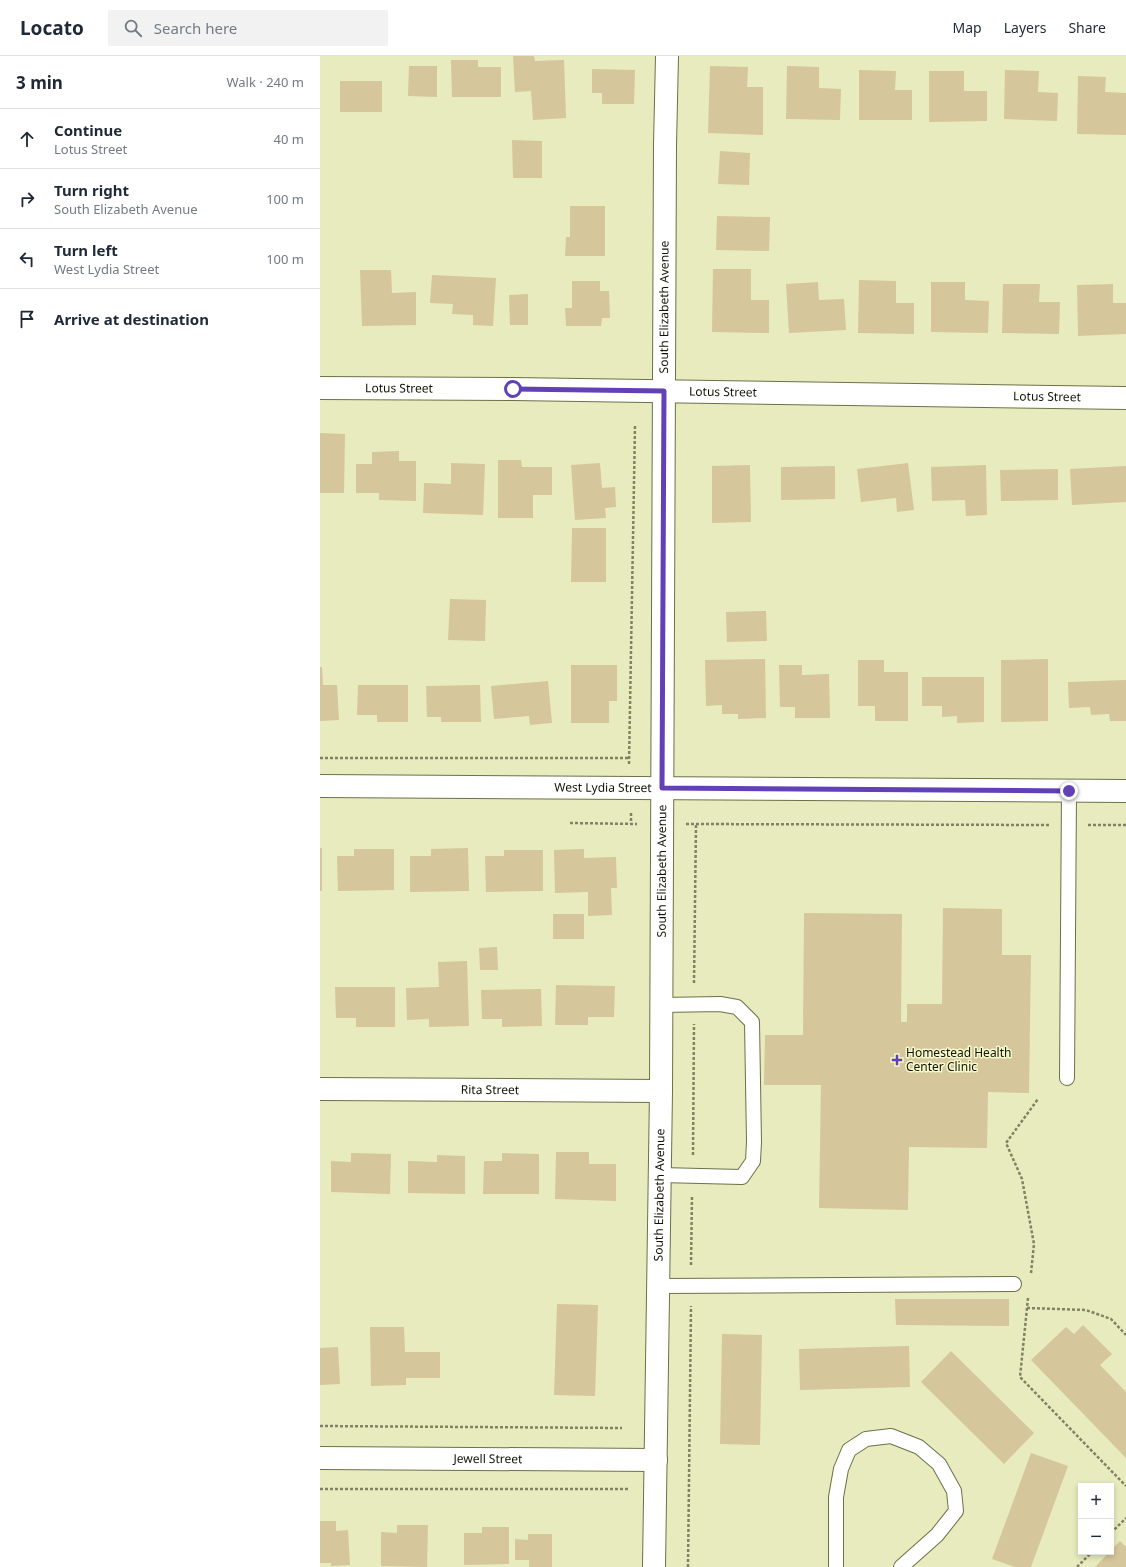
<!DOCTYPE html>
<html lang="en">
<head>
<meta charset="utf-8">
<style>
  :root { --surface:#fff; --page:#f2f2f3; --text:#1f2937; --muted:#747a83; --line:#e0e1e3 }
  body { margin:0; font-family:"Noto Sans",sans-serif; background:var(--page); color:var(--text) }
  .controls { position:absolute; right:12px; bottom:12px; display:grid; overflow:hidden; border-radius:0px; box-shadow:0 2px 6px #0003 }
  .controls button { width:36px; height:36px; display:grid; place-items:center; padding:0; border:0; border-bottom:1px solid var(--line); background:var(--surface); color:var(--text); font:20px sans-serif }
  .stop { position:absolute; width:12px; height:12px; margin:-9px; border:3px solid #6140b8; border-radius:50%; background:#fff }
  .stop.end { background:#6140b8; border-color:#fff; box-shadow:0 1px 4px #0008 }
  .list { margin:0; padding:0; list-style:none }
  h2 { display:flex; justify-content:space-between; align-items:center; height:52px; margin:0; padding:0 16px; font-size:17px }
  h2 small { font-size:13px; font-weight:400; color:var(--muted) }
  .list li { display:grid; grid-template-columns:26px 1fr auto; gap:12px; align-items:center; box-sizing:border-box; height:60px; padding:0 16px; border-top:1px solid var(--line) }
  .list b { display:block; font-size:15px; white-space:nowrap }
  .list p { margin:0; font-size:13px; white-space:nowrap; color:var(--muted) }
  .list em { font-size:13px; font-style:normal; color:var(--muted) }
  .icon { flex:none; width:22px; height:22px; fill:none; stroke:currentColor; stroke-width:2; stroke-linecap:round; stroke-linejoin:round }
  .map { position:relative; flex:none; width:806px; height:1511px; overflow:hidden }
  header { display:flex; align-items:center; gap:24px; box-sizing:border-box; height:56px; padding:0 20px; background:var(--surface); border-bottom:1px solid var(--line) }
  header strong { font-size:19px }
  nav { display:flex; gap:22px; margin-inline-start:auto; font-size:14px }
  .search { width:280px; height:36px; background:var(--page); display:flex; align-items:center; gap:10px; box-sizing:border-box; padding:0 14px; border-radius:0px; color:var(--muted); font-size:15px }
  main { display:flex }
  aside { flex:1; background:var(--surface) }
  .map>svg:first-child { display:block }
  .building { fill:#d5c69b }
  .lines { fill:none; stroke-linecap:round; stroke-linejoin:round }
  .service-casing { stroke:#6e7047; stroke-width:16 }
  .minor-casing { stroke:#6e7047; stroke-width:24 }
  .path { stroke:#808263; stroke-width:2.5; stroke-dasharray:3 2; stroke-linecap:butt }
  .service { stroke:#fff; stroke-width:14 }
  .minor { stroke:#fff; stroke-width:22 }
  .route { stroke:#6140b8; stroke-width:5 }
  .poi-dot { fill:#6140b8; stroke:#f5f9cb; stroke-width:1.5 }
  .labels { text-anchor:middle; stroke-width:3; stroke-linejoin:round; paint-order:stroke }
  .street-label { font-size:12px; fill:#111203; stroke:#f5f9cb }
  .poi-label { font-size:12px; fill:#111203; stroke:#f5f9cb; text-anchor:start }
</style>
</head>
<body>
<header>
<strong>Locato</strong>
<div class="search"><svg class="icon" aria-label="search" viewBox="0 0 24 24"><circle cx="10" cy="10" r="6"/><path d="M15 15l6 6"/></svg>Search here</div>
<nav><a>Map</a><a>Layers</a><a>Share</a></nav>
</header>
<main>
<aside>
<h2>3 min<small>Walk · 240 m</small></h2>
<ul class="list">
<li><svg class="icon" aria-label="ahead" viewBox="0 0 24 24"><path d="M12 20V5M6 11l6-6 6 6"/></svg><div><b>Continue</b><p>Lotus Street</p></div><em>40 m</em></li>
<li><svg class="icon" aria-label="right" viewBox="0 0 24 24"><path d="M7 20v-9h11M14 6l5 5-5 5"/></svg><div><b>Turn right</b><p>South Elizabeth Avenue</p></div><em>100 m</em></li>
<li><svg class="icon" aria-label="left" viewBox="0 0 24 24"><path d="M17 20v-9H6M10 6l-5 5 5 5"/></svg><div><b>Turn left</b><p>West Lydia Street</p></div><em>100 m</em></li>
<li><svg class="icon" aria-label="arrive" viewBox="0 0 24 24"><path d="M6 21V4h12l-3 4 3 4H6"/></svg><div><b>Arrive at destination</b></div></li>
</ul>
</aside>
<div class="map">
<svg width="806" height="1511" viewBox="0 0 806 1511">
  <rect width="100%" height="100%" fill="#e8ebbe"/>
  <path class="building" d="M193,0H214L215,5L244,4L246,62L213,64L211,35L195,36Z
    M131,4H158V11H181V41H132Z
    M89,10H117V41L88,40Z
    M390,10L428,11L427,31H443V79L388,77Z
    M467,10L499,11V32L521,33L520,64L466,63Z
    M272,13L315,14L314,48H282V37H272Z
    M539,14L576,15L575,34H592V64H539Z
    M685,14L719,15L718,36L738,37L737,65L684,63Z
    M609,15H644V35H667V65L609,66Z
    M758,20L786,21L785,36L806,37V79L757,78Z
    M20,25H62V56H20Z
    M192,84L222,85V122H193Z
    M400,95L430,97L429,129L398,128Z
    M250,150H285V200H245L246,181H250Z
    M397,160L450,161L449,195L396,194Z
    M393,213H431V244H449V277L392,276Z
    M40,214H71L72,237L96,236V269L42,270Z
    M112,219L176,222L173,270L153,269V259L132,258L133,248L110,247Z
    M539,224L576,225V247H594V278L538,277Z
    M252,225H280V235H289L290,262H282L281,270H246L245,252H252Z
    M498,226L499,244L524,243L526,274L469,277L466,228Z
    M611,226H645V244L669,245L668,277L611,276Z
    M683,228H720L719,246H740L739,278L682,277Z
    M793,228V247H806V278L758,280L757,229Z
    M208,238V269H190L189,239Z
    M0,377L25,378L24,437H0Z
    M79,395V405H96V445L59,444V437H36V408H52V396Z
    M178,404H201L202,411H232V439H213V462H178Z
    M131,407L165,408L163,459L103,457L104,427L131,428Z
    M280,407L282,432L295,431L296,451L285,452L286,462L255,464L251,409Z
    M588,407L594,454L577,456L576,442L541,446L537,413Z
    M430,409L431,466L392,467V410Z
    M666,409L667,459L646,460L645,444L612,445L611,411Z
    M515,410V443L461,444V411Z
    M806,410V446L752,449L750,413Z
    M738,413V444L681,445L680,414Z
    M252,472H286V526H251Z
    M130,543L166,544L165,585L128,584Z
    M446,555L447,585L407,586L406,556Z
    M445,603L446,662L418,663V658H402V649L386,650L385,604Z
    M728,603V665L681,666V604Z
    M538,604H564V616H588V665H555V650H538Z
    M251,609H297V645H289V667H251Z
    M459,609H482V619L509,618L510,662H475V651H460Z
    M0,611H2L3,629H17L19,664L0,665Z
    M602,621H664V666L637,667V660L622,661V650H602Z
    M806,624V665H790L789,658L771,659L770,651L749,652L748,626Z
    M228,625L232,667L210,669L209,660L174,663L171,630Z
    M38,629H88V666H57V659H37Z
    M160,629L161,666H121V661H107L106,630Z
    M0,792H2V835H0Z
    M148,792L149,835L90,836V800H111V793Z
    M34,793H74V834L18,835L17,800H34Z
    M264,793V802L296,801L297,832H291L292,859L268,860V836L235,837L234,794Z
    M184,794H223V835L166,836L165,800H184Z
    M623,852L682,853V899H711L709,1037L668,1036L667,1092L589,1091L588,1154L499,1152L501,1029H444L445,979H483L484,857L582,858L581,966H587V948H622Z
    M233,858H264V883H233Z
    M177,891L178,914H160L159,892Z
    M147,905L149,970L109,971V963L87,964L86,932L119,931L118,906Z
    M236,929L295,930L294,961H268V969H235Z
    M15,931H75V971H36V962H16Z
    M221,933L222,970L182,971V963H162L161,934Z
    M236,1096H269V1108H296V1145L235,1143Z
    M31,1097L71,1098L70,1138L11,1136V1105L31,1106Z
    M182,1097L219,1098V1138H163L164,1105H182Z
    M117,1099L145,1100V1138L88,1137V1105L117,1106Z
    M575,1243H689V1270L576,1269Z
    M237,1248L278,1249L275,1340L234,1339Z
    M763,1269L792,1298L780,1309L806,1336V1402L711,1304L746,1271L754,1278Z
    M50,1271H84L85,1296H120V1322H86V1329L51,1330Z
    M402,1278L442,1279L440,1389L400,1388Z
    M589,1290L590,1331L480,1334L479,1293Z
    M18,1291L20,1328L0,1329V1292Z
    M631,1295L714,1377L684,1408L601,1326Z
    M711,1397L748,1410L711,1511H695L672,1503Z
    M0,1465H16V1475L28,1474L30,1509L11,1510V1507H0Z
    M77,1469H108L107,1511L61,1510V1476L77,1477Z
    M162,1471H189V1508L144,1509V1477H162Z
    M208,1478H232V1511H209V1504H195V1483L208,1484Z
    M800,1485L806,1491V1511H775Z"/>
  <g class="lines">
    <defs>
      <path id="service" d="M747,1022L749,735
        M340,1119L422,1121L433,1105L434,1086L432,966L417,951L400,948L341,949
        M338,1230L694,1228
        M516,1511V1441L521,1413L529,1394L546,1383L571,1380L599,1391L619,1408L634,1435L636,1455L617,1479L581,1511"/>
      <g id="minor">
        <path id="s1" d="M0,332L193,333L806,342"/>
        <path id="s2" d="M0,730L806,735"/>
        <path id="s3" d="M0,1033L341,1035"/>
        <path id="s4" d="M0,1402L336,1404"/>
        <path id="s5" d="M334,1511L341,1035L345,89L347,0"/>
      </g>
    </defs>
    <use href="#service" class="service-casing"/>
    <use href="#minor" class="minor-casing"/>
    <path class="path" d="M0,702H309
      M309,708L315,370
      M311,757V768
      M250,767L317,768
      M366,768L729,769
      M768,769H806
      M374,927L376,768
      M373,1099L374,968
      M371,1209L372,1140
      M711,1217L714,1188L702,1123L686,1087L718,1043
      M708,1242L700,1321L806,1430
      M707,1252L766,1254L791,1263L806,1279
      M0,1370L302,1372
      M0,1433H310
      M791,1477L806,1462
      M368,1511L371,1250
      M757,1511L772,1496"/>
    <use href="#service" class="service"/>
    <use href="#minor" class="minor"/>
  </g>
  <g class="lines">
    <path class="route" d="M193,333L344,335L342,732L749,735"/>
  </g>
  <path class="poi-dot" d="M575 998h4v4h4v4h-4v4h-4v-4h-4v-4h4z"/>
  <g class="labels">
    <g class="street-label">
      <text dy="4" stroke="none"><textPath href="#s5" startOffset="1260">South Elizabeth Avenue</textPath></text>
      <text dy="4" stroke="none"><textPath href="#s1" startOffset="79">Lotus Street</textPath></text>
      <text dy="4" stroke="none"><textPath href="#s1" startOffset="403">Lotus Street</textPath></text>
      <text dy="4" stroke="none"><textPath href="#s1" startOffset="727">Lotus Street</textPath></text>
      <text dy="4" stroke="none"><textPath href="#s2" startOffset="283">West Lydia Street</textPath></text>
      <text dy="4" stroke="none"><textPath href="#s5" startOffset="696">South Elizabeth Avenue</textPath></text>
      <text dy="4" stroke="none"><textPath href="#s3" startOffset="170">Rita Street</textPath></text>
      <text dy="4" stroke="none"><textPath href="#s5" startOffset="372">South Elizabeth Avenue</textPath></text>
      <text dy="4" stroke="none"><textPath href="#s4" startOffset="168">Jewell Street</textPath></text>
    </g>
    <g class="poi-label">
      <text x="586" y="1001">Homestead Health<tspan x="586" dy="14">Center Clinic</tspan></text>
    </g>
  </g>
</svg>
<div class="controls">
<button>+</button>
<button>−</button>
</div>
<div class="stop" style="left:193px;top:333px"></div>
<div class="stop end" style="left:749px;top:735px"></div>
</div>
</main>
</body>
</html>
